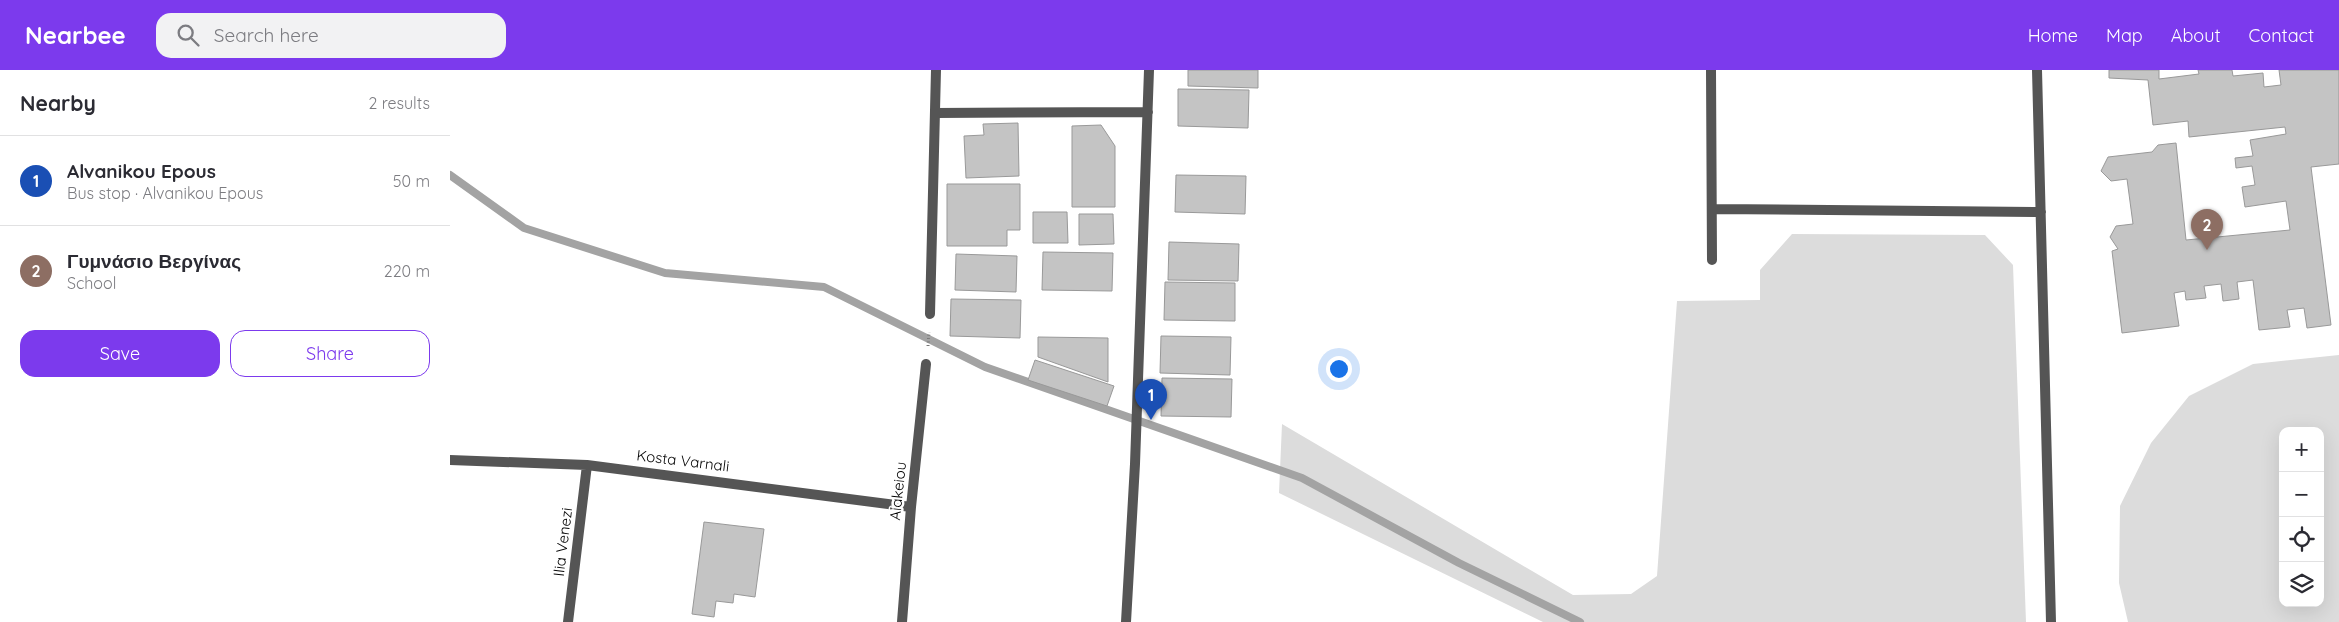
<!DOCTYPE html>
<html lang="en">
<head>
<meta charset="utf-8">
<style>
  :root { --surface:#fff; --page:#f2f2f3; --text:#2b2b33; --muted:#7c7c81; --line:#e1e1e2; --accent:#7c3aed }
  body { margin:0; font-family:Quicksand,sans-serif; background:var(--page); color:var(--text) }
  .controls { position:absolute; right:15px; bottom:15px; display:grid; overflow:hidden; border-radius:10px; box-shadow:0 5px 20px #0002 }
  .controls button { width:45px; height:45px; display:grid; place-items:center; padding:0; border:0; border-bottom:1px solid var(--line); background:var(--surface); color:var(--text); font:25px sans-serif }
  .you { position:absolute; left:888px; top:298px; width:18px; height:18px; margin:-12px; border:4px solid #fff; border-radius:50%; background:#1a73e8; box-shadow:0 0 0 8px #1a73e833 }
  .badge { display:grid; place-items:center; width:32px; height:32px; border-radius:50%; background:var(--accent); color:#fff; font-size:16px; font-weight:700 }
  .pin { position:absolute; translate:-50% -41px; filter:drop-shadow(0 1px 2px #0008) }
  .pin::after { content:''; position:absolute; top:26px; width:18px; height:15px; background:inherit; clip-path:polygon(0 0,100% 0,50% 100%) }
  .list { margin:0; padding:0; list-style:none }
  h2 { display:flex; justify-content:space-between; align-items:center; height:65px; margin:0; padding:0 20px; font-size:21px }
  h2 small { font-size:16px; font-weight:400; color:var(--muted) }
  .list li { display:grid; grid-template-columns:32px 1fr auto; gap:15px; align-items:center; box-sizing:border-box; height:90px; padding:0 20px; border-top:1px solid var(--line) }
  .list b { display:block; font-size:19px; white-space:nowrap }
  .list p { margin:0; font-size:16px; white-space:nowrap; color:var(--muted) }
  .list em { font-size:16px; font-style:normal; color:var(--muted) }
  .actions { display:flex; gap:10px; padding:15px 20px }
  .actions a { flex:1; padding:11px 0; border:1px solid var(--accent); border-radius:15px; text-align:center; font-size:18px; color:var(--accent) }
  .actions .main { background:var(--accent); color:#fff }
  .icon { flex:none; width:28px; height:28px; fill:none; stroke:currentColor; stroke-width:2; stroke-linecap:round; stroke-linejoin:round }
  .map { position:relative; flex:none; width:1889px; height:552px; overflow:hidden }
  header { display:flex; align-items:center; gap:30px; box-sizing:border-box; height:70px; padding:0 25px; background:var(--accent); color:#fff }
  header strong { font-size:24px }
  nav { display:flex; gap:28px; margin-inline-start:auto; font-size:18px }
  .search { width:350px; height:45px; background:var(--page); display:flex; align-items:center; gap:12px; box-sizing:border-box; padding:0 18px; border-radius:15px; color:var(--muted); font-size:19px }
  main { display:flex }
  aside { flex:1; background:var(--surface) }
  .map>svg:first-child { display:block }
  .green { fill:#dcdcdc; fill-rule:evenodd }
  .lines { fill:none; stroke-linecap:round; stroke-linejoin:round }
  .stream { stroke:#a3a3a3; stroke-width:8 }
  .building { fill:#c4c4c4; stroke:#999 }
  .path { stroke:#777; stroke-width:3; stroke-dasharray:1 2.5; stroke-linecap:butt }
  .street { stroke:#555; stroke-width:10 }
  .labels { text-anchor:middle; stroke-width:5; stroke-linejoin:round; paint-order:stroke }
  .street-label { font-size:15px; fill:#000; stroke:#fff }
</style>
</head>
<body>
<header>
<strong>Nearbee</strong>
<div class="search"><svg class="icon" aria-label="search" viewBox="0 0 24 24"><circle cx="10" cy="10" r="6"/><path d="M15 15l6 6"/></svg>Search here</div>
<nav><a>Home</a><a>Map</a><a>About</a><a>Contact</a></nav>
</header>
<main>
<aside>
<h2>Nearby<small>2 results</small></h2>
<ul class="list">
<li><span class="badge" style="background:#1a4fb4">1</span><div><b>Alvanikou Epous</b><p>Bus stop · Alvanikou Epous</p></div><em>50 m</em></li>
<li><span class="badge" style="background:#8d6e63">2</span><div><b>Γυμνάσιο Βεργίνας</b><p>School</p></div><em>220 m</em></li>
</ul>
<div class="actions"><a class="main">Save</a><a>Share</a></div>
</aside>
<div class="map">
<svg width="1889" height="552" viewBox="0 0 1889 552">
  <rect width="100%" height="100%" fill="#fff"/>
  <path class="green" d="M1342,164L1535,165L1563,195L1576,552H1093L829,423L832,354L1123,525L1181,524L1207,506L1227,231L1310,230V200Z
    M1889,285V552H1678L1669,513L1670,436L1701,373L1739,326L1803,294ZM1833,361H1870V533H1833Z"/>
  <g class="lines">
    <path class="stream" d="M0,105L74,158L215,203L374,217L535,297L852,408L1009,493L1130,552"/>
  </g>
  <path class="building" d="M738,0H808V18L738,16Z
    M1659,0H1709V9L1749,4L1748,0H1782L1783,6L1813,3L1814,17L1831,15L1829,0H1889V94L1861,97L1881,255L1857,258L1854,238L1837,240L1840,257L1809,260L1803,210L1787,212L1789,229L1773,231L1771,214L1754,216L1756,228L1736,230L1735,221L1724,223L1729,256L1672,263L1662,181L1668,179L1660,167L1666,156L1683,154L1677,109L1661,111L1651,101L1658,87L1702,82L1708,75L1726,73L1736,170L1840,160L1836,131L1795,137L1792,117L1805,115L1802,96L1786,98L1785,88L1803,86L1800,70L1836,64L1835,57L1739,67L1738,51L1703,55L1698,10L1659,8Z
    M728,19L799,20L798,58L728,56Z
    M568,53L569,106L516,108L514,66L534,65L533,54Z
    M651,55L665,76V137H622V56Z
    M726,105L796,106L795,144L725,142Z
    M497,114H570V160H557V176H497Z
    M583,142H617L618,173H583Z
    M629,144H663L664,174L629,175Z
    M719,172L789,174L788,211L718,210Z
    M593,182L663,183L662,221L592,220Z
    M506,184L567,186L566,222L505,220Z
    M715,212L785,213V251L714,250Z
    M501,229L571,230L570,268L500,266Z
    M711,266L781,267L780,305L710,303Z
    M588,267L658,268V312L588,287Z
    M585,290L664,316L657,336L578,310Z
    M712,308L782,309L781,347L711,346Z
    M254,452L314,459L305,527L284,524L283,533L266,531L264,547L242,544Z"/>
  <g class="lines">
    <path class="path" d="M478,276L479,262"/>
    <path class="street" d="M1261,0L1262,190
      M1587,0L1601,552
      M485,43L698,42
      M1262,139L1591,142
      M480,244L486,0
      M0,390L137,395L461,437
      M118,552L137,395
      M452,552L461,437L476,294
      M676,552L685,394L699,0"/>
  </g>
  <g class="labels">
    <g class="street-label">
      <text transform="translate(233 391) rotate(7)" y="5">Kosta Varnali</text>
      <text transform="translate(448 421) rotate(-84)" y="5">Aiakeiou</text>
      <text transform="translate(113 472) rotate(-83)" y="5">Ilia Venezi</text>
    </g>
  </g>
</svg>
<div class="controls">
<button>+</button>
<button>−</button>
<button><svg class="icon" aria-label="locate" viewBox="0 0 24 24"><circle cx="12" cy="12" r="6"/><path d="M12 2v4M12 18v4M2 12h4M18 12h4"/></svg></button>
<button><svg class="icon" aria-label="layers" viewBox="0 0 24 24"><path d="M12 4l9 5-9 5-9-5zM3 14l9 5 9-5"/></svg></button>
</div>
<div class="you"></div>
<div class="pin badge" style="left:701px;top:350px;background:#1a4fb4">1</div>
<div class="pin badge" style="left:1757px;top:180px;background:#8d6e63">2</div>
</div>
</main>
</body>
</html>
